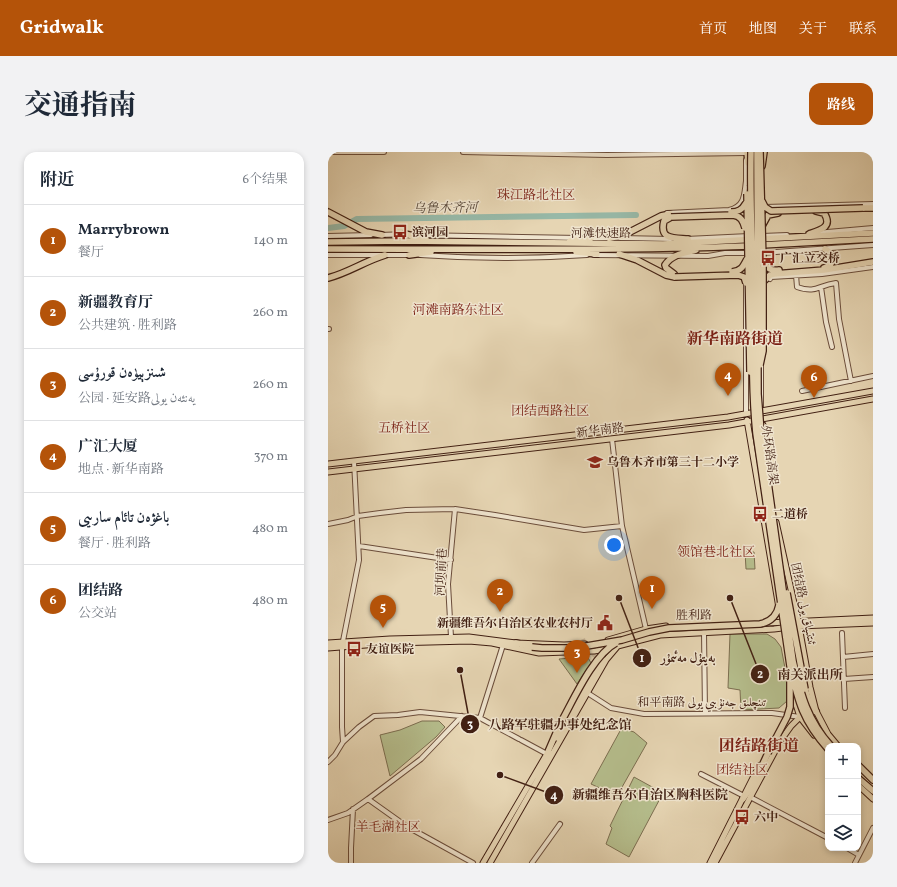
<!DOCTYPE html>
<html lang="zh">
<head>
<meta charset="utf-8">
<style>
  :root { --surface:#fff; --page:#f2f2f3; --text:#1f2937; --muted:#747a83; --line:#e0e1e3; --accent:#b45309 }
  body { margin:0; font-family:Vollkorn,Amiri,"Noto Serif SC",serif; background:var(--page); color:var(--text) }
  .controls { position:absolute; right:12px; bottom:12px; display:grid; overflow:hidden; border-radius:8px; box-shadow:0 2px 6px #0003 }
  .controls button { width:36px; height:36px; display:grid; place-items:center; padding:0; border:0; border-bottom:1px solid var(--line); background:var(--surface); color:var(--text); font:20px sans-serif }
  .you { position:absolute; left:286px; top:393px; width:14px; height:14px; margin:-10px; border:3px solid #fff; border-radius:50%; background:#1a73e8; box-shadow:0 0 0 6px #1a73e833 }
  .badge { display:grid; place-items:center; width:26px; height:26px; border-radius:50%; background:var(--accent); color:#fff; font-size:13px; font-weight:700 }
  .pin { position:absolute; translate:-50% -33px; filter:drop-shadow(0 1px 2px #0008) }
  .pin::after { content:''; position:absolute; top:21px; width:14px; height:12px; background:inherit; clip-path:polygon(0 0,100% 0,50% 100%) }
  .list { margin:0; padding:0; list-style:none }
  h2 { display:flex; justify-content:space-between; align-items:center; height:52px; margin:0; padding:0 16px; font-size:17px }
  h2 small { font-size:13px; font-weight:400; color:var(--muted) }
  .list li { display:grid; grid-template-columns:26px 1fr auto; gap:12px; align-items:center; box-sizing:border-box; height:72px; padding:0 16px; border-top:1px solid var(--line) }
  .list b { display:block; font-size:15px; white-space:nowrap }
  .list p { margin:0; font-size:13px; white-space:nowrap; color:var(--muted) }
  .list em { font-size:13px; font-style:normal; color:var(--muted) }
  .icon { flex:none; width:22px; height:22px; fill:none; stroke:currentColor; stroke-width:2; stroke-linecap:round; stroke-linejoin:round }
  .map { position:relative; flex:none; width:545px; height:711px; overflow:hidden; border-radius:12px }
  header { display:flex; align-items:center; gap:24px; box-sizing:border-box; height:56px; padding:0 20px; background:var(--accent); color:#fff }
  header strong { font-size:19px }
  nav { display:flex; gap:22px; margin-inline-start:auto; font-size:14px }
  .intro { display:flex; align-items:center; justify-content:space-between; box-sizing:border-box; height:96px; padding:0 24px }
  h1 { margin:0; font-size:28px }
  .button { padding:10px 18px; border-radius:12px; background:var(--accent); color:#fff; font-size:14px; font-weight:700 }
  main { display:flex; gap:24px; padding:0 24px }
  aside { flex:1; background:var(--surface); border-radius:12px; box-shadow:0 2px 6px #0003 }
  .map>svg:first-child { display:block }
  .green { fill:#b5bd8c; stroke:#7c6e50 }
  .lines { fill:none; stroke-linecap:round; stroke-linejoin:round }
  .river { stroke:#97b9a8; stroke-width:6 }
  .minor-tunnel { stroke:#c5b193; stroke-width:4; stroke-dasharray:4 2; stroke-linecap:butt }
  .minor-casing { stroke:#6b4d3b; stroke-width:6 }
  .major-casing { stroke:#422013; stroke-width:7 }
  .highway-casing { stroke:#422013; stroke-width:8 }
  .minor { stroke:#efe4ce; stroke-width:4 }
  .major { stroke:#e6d5b3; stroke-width:5 }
  .highway { stroke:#e6d5b3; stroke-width:5.5 }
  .highway-bridge-casing { stroke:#422013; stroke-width:8; stroke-linecap:butt }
  .highway-bridge { stroke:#e6d5b3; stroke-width:5.5 }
  .labels { text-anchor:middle; stroke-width:3; stroke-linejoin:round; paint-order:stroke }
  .poi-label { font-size:12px; font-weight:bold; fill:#422013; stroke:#efe4ce; text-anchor:start }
  .street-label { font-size:12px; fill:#422013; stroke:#efe4ce }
  .neighbourhood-label { font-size:13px; fill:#7a1f14; stroke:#efe4ce }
  .water-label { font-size:13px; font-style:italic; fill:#574638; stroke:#efe4ce }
  .district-label { font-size:16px; font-weight:bold; fill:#7a1f14; stroke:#efe4ce }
  .leader { fill:none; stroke:#422013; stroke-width:1.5 }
  .callout-dot { fill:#422013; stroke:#efe4ce; stroke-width:1.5 }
  .mark-label { font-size:12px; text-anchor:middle; font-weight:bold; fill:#fff }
  .callout-label { font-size:13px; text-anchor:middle; font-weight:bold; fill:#422013; stroke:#efe4ce; stroke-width:3; stroke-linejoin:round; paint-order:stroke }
</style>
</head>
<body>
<header>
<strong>Gridwalk</strong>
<nav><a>首页</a><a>地图</a><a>关于</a><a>联系</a></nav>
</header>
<div class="intro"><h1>交通指南</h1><a class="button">路线</a></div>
<main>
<aside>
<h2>附近<small>6个结果</small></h2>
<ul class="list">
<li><span class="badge">1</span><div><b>Marrybrown</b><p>餐厅</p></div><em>140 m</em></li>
<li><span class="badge">2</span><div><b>新疆教育厅</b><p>公共建筑 · 胜利路</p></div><em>260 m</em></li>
<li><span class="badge">3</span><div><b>شىنزېيۈەن قورۇسى</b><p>公园 · 延安路يەنئەن يولى</p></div><em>260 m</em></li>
<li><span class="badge">4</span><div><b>广汇大厦</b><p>地点 · 新华南路</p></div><em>370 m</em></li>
<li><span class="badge">5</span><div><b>باغۋەن تائام سارىيى</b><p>餐厅 · 胜利路</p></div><em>480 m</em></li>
<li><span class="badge">6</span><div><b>团结路</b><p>公交站</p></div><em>480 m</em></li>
</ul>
</aside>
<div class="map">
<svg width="545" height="711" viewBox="0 0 545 711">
  <rect width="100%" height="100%" fill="#e6d5b3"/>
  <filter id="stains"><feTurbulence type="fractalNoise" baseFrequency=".005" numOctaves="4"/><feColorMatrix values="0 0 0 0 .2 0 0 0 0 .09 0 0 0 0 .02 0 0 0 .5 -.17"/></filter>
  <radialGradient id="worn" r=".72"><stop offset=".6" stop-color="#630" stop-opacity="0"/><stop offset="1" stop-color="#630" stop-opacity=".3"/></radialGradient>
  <path class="green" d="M417,400H426L427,417H418Z
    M402,482H439L447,487L453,495L461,537L459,549L451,556L413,558L412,538L400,536Z
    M255,502H258L263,511L249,532L231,507L255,505Z
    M94,569H111L117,575L108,585L62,624L52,583L72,578Z
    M296,577L306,580L319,591L289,644L263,632L292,579Z
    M306,625L335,641L301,705L278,692L284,676L282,674Z"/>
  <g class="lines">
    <path class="river" d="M0,76L16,74L29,67L308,63"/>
    <path class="minor-tunnel" d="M255,487C260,500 268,506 280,512"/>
    <defs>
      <path id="minor" d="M0,0H56
        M135,0L279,3L418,1
        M418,8V32
        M437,55L545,52
        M339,61L401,58C417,54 416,43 418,29
        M488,81L545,76
        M52,83L79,82
        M88,83L251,86
        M0,84L43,83
        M432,84L459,83
        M262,86H283
        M292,86L343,87
        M358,87L421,84
        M434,101L545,93
        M0,103H84
        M92,103C148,107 204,107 259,103
        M266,103L380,104L397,101H421
        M468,123L469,135C489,142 490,133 508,131L511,167L523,229
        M442,127L443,125L494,122L545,115
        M418,131V262
        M493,135L498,170L504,195
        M0,177H1
        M433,212V255
        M474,239L545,224
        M284,287L294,374L318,477
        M0,372L20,368L30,364L52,361L78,358L127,357L167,363L256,378L294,374
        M31,394L123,408
        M376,480L377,561
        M514,481L517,556
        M123,485L120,432L127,357
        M515,505L545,502
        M516,527L545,525
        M258,540L283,556L316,562L444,561L472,565
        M152,566L175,493
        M193,588L219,602
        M15,590L14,575V494L31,408L26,309
        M0,610L7,603L15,590L31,575L46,564L70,563L92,560L152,566L191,587
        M373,622L416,644
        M422,645L500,686
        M40,647L78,674L145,711
        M0,668L20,661L40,647L93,607L134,564
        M519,696L531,703
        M23,711V696L25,657
        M204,711L232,672
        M527,711L545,676"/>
      <path id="major" d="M419,268L451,456
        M435,273L443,328
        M0,312L400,265L545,239
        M0,320L401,273L545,247
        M448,370L470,469L482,535L488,559L500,582L510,594
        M438,471L545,466
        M280,488L318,477L338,474
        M0,491L62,487L141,485L188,491L236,493L257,492
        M0,496L63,491L141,489L164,491L211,501L266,499L278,497L332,483L446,477L471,474L545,471
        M466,546L472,565L486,583
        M462,556L466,546L464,532
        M228,586L274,506
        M530,633L545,647
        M155,711L220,600
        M162,711L278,508L289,495
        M382,711L431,614
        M387,711L453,588L463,574L472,565L488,559"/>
      <path id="highway" d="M419,0L420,11
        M434,14L436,0
        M535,56H545
        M0,60L38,80L54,83
        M343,65L336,69C331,88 346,86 360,87
        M434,74L440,63L450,61
        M77,82L98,87
        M481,82C493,78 505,75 496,61L488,59
        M281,86L294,84L333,64L342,62
        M242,89L263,86
        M0,90L77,89L335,92L545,81
        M432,93L545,87
        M0,97C141,97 282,99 423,94
        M248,100L269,102
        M291,102L309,108L338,123L347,125
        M81,103L103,100
        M435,109C439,117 443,119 451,118
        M496,116C508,113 506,102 497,97
        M346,122L338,116L337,113C344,102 357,101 368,98
        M0,126C20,121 37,109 57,103
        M435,130L442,123L446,122L496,118L545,110
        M188,491L204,495
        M477,537L482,552L488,559
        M219,602L232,572
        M530,613L545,628
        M530,626L545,639
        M415,647L425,633L440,601"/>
    </defs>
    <use href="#minor" class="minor-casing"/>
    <use href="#major" class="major-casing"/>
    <use href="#highway" class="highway-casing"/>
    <use href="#minor" class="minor"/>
    <use href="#major" class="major"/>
    <use href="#highway" class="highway"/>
    <defs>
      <path id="highway-bridge" d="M423,0C422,44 424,88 425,131C425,181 423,231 428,281L462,514C470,550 475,569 500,597
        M429,0L430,242L433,280L465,509C473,542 479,568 503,594
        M419,42L422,220
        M434,49L437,55L443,59L535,56
        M403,60C410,60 414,58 418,51
        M343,65L405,63C413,64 415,69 417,76
        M404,120C413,119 415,115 419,107
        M347,125L410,123L416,125L418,131
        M432,213L435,199V109L432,0
        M459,441L477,537
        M204,495L214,496H247L294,488L321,480L341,476L432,472C442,470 449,464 451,453
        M232,572C245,549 265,503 288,491
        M440,601L459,565L462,555V528"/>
    </defs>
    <use href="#highway-bridge" class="highway-bridge-casing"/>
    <use href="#highway-bridge" class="highway-bridge"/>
  </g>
  <defs>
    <symbol id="bus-bare" viewBox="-9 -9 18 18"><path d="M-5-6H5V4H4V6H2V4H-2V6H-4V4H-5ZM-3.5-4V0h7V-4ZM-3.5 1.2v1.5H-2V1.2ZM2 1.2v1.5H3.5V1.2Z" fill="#8f2418" stroke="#efe4ce" stroke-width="2.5" paint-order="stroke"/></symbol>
    <symbol id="school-bare" viewBox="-9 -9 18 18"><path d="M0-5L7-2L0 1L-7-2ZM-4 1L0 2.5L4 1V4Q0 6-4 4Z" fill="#8f2418" stroke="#efe4ce" stroke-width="2.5" paint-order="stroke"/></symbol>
    <symbol id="civic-bare" viewBox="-9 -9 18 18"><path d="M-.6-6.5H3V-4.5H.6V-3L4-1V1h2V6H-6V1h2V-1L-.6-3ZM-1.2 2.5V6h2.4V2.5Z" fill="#8f2418" stroke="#efe4ce" stroke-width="2.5" paint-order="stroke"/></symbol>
  </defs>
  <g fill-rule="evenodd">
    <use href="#bus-bare" x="61" y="69" width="22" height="22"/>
    <use href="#bus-bare" x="429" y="95" width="22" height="22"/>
    <use href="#school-bare" x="256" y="299" width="22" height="22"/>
    <use href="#bus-bare" x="421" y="351" width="22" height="22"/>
    <use href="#civic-bare" x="266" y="460" width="22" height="22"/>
    <use href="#bus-bare" x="15" y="486" width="22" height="22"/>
    <use href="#bus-bare" x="403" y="654" width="22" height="22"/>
  </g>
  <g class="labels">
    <g class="poi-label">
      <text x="84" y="84">滨河园</text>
      <text x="452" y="110">广汇立交桥</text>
      <text x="279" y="314">乌鲁木齐市第三十二小学</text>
      <text x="444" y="366">二道桥</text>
      <text x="265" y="475" text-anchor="end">新疆维吾尔自治区农业农村厅</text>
      <text x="38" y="501">友谊医院</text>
      <text x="426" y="669">六中</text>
    </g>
    <g class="street-label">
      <text x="273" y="85">河滩快速路</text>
      <text transform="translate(272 278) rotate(-7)" y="4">新华南路</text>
      <text transform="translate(442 303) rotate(82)" y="4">外环路高架</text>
      <text transform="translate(113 420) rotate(-87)" y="4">河坝前巷</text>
      <text transform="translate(476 452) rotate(78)" y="4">团结路 ئىتتىپاق يولى</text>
      <text transform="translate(366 463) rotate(-1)" y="4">胜利路</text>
      <text x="374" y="554">和平南路 تىنچلىق جەنۇبىي يولى</text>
    </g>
    <g class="neighbourhood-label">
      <text x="208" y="47">珠江路北社区</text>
      <text x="130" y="162">河滩南路东社区</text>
      <text x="222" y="263">团结西路社区</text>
      <text x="76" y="280">五桥社区</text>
      <text x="388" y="404">领馆巷北社区</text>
      <text x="414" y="622">团结社区</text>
      <text x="60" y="679">羊毛湖社区</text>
    </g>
    <g class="water-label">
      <text transform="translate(117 55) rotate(-1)" y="5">乌鲁木齐河</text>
    </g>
    <g class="district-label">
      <text x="407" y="192">新华南路街道</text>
      <text x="431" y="599">团结路街道</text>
    </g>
  </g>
  <path class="leader" d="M291 446L314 506M402 446L432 522M132 518L142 572M172 623L226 643"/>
  <g class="callout-dot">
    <circle cx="291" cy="446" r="4"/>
    <circle cx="402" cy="446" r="4"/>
    <circle cx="132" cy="518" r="4"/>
    <circle cx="172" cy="623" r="4"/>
    <circle cx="314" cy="506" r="10"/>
    <circle cx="432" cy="522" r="10"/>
    <circle cx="142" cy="572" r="10"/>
    <circle cx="226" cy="643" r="10"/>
  </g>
  <g class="mark-label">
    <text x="314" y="510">1</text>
    <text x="432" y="526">2</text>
    <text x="142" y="576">3</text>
    <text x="226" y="647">4</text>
  </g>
  <g class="callout-label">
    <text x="360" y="510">بەيتۇل مەئىمۇر</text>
    <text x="482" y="527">南关派出所</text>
    <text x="232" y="577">八路军驻疆办事处纪念馆</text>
    <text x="322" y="647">新疆维吾尔自治区胸科医院</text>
  </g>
  <rect width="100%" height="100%" filter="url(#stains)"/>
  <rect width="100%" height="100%" fill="url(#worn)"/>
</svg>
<div class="controls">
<button>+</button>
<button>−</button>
<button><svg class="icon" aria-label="layers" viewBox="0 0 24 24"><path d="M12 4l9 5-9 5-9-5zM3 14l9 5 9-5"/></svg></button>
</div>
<div class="you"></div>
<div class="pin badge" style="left:324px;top:457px">1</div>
<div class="pin badge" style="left:172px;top:460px">2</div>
<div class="pin badge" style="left:249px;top:521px">3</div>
<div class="pin badge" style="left:400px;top:244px">4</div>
<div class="pin badge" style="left:55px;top:476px">5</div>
<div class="pin badge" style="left:486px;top:246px">6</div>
</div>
</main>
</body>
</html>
